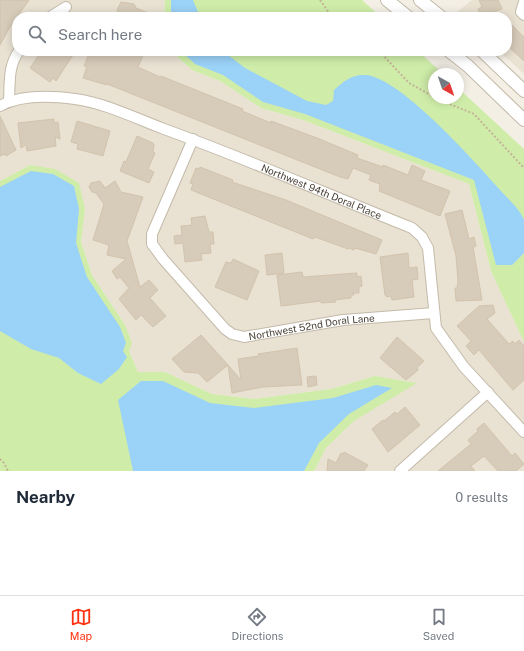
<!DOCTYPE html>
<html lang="en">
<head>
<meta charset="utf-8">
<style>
  :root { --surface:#fff; --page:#f6f6f7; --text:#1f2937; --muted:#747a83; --line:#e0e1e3; --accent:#f31 }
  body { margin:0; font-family:"Public Sans",sans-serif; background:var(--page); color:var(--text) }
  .compass { position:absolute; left:428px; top:68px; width:36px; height:36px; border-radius:50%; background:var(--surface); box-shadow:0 2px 10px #0003; rotate:140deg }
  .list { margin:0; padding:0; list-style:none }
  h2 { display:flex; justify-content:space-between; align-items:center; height:52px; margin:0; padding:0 16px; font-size:17px }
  h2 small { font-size:13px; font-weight:400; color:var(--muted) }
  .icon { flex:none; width:22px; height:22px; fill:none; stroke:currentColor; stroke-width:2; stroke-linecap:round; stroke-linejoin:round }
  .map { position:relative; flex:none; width:524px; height:471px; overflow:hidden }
  .search { position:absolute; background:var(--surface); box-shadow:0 2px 10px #0003; left:12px; right:12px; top:12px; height:44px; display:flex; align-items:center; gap:10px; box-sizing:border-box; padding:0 14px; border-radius:16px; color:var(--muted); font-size:15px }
  .sheet { height:124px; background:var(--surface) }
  nav { display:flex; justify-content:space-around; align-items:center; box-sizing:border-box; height:56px; border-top:1px solid var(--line); background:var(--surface); font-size:11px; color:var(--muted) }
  nav a { display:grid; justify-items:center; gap:2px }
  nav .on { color:var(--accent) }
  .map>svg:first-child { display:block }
  .residential { fill:#e9e1d2 }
  .green { fill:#cfeda9 }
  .water { fill:#9bd2f7 }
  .building { fill:#d7cbb9; stroke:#d2c3ac }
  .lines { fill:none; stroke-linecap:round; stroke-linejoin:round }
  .minor-casing { stroke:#c3baa9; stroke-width:12 }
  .tertiary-casing { stroke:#c3baa9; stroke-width:14 }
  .path { stroke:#c4b396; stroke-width:2; stroke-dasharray:2 2; stroke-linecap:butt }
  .minor { stroke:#fff; stroke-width:10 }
  .tertiary { stroke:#fff; stroke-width:12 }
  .labels { text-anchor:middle; stroke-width:3; stroke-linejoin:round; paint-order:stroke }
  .street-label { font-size:10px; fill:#473f34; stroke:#fff }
</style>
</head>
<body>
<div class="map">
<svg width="524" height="471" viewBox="0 0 524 471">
  <rect width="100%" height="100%" fill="#f4efe5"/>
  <path class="residential" d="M0,0H165L164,17H17V51H171L192,70L220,81L261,108L303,120L469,184L491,271L524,342V471H314L326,448L354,421L416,383L375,376L331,389L254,399L212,394L165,372H138L129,351L125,325L92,275L81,242L85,209L30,165L0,181Z
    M472,0H524V74L499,51H507V17H463L457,12Z"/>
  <path class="green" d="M165,0H362L381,17H164Z
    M171,51H418L443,74H434V98H458V88L524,149V342L491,271L469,184L303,120L261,108L220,81L192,70Z
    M30,165L55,169L79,183L85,209L81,242L92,275L125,325L132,343L129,351L138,372H165L212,394L254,399L331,389L375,376L417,383L354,421L326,448L314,471H0V181Z"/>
  <path class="water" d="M171,0H193L200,17H171Z
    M181,51H223L245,68L307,101L326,105L333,101L334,90C344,81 352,74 366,75C401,78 477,164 501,191C508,199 520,209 524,220C524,228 524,244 524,253L512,265H496L474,180L305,114L263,102L223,75L195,64Z
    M31,171L53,174L74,186L79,209L76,243L87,277L120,327L126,343L123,351L127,357L119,369L101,384L78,373L59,358L31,349L0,331V187Z
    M141,381H163L210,403L254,408L333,398L376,385L392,388L349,414L319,443L304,471H133L118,400Z"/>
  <path class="building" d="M0,0H29L10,27L0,45Z
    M479,0H498L502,9L494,12L499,17H481L478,9L482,7Z
    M121,2L134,4L136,8L158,17H120L117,10Z
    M512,25L524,37V61L507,45V31Z
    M47,51H67L73,55L56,81L53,78L50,82L30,68L40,53L44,56Z
    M90,51H145L138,67L160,77L161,76L243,109L242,111L271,123V121L317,138L358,155L357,158L383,167V165L408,175L412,165L425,171L421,180L450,191L440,216L379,191L380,184L369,180L371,175L353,168L348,179L340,177L107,84V85L83,78L87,67L84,66Z
    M0,116L16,150L6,156L5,154L0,156Z
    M54,119V123L58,122L60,139L55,137L56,146L27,151L26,145L21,148L18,123Z
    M77,121L110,131L103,156L77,149L78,144L71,142Z
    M137,136L153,143L154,145L153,152L155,153L148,169L154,172L149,183L120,171L124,161L126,162Z
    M200,167L233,180L232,182L286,200L382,240L376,254L355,248L354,250L349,248L348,249L315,237L313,239L191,190L193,184L190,183L196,168L199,169Z
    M100,181L105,188L115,181L121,192L143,197L127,241L140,287L149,280L158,290L150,298L166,316L153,327L141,315L136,320L119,299L129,288L120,277L117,279L112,271L126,259L107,255L109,245L93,240L104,204L96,193L92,192L89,187L91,183Z
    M462,210L469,239L474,237L476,246L473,247L482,300L456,301L455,288H457L458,281L456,256L445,214Z
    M205,216L209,232H213L214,244H210L211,253L201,254L202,260L185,262L183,243L175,244L174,236L182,235L181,226L192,225L191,218Z
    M282,253L284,273L267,275L265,255Z
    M408,253L409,268L417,267L418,279L412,280L414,297L392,300L391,296L387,297L385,295L380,257Z
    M233,259L259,271L247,300L215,287L226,262L231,263Z
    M302,272L303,277L357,273V277L361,276L362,286L359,287V293H353L354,295H351V298L335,300L336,302L321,303V301L281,306L277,275Z
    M493,305L495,313L487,319L509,344L513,341L515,344L519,340L524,346V380L513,390L479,350L474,355L466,346L471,341L457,326L479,306Z
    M201,335L228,365L207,382L198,373L184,372L172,359Z
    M397,337L424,361L417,368L418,370L406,380L380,358Z
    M297,348L302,385L263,387L232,393L228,365L241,380L238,359L259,356L258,354Z
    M316,376L317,385L308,387L307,377Z
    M405,407L420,425L388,452L372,429L383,420L384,421L395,412L397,414Z
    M484,423L512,456L515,453L524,464L516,471H498L484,456L471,466L475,471H438L471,444L468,440L478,431L477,429Z
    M344,452L368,465L364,471H327L328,459L336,463L341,453L343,454Z"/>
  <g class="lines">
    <defs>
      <g id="minor">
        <path d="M524,2L521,12L524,15"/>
        <path d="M50,17L66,7"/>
        <path d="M9,101C10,82 8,66 19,51"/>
        <path id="s1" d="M0,106C20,95 52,96 75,99C105,103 135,118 164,129C247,159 329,195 412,228L422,237L428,248L436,328L464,367L524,432"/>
        <path id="s2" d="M193,139L152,234V244L163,259L225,329L232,334L244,337L343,320L434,313"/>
        <path d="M400,471L488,392"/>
      </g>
      <path id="tertiary" d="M387,0L408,17
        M420,0L441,17
        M449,51L468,66L524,120
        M482,51L524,91"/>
    </defs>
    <use href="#minor" class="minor-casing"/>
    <use href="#tertiary" class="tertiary-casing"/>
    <path class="path" d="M320,0L332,17
      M379,51L409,83L434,97
      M435,98L474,114L524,168
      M0,459L4,463L8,471"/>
    <use href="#minor" class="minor"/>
    <use href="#tertiary" class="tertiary"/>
  </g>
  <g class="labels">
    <g class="street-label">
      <text dy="4" stroke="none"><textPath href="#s1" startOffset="340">Northwest 94th Doral Place</textPath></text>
      <text dy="4" stroke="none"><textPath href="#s2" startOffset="315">Northwest 52nd Doral Lane</textPath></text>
    </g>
  </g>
</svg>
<svg class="compass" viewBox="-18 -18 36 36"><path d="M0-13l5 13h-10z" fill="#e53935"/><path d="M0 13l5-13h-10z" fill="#747a83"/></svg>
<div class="search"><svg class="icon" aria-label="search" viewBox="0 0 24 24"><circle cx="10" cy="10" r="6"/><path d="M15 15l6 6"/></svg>Search here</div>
</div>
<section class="sheet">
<h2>Nearby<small>0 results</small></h2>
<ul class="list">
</ul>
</section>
<nav>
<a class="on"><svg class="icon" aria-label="map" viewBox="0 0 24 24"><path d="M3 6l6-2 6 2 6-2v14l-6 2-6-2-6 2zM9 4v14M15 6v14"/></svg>Map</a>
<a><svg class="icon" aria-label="directions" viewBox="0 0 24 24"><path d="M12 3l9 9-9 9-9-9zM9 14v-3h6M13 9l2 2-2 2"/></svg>Directions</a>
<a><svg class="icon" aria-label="saved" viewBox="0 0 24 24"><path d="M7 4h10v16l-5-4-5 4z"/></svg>Saved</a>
</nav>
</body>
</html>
